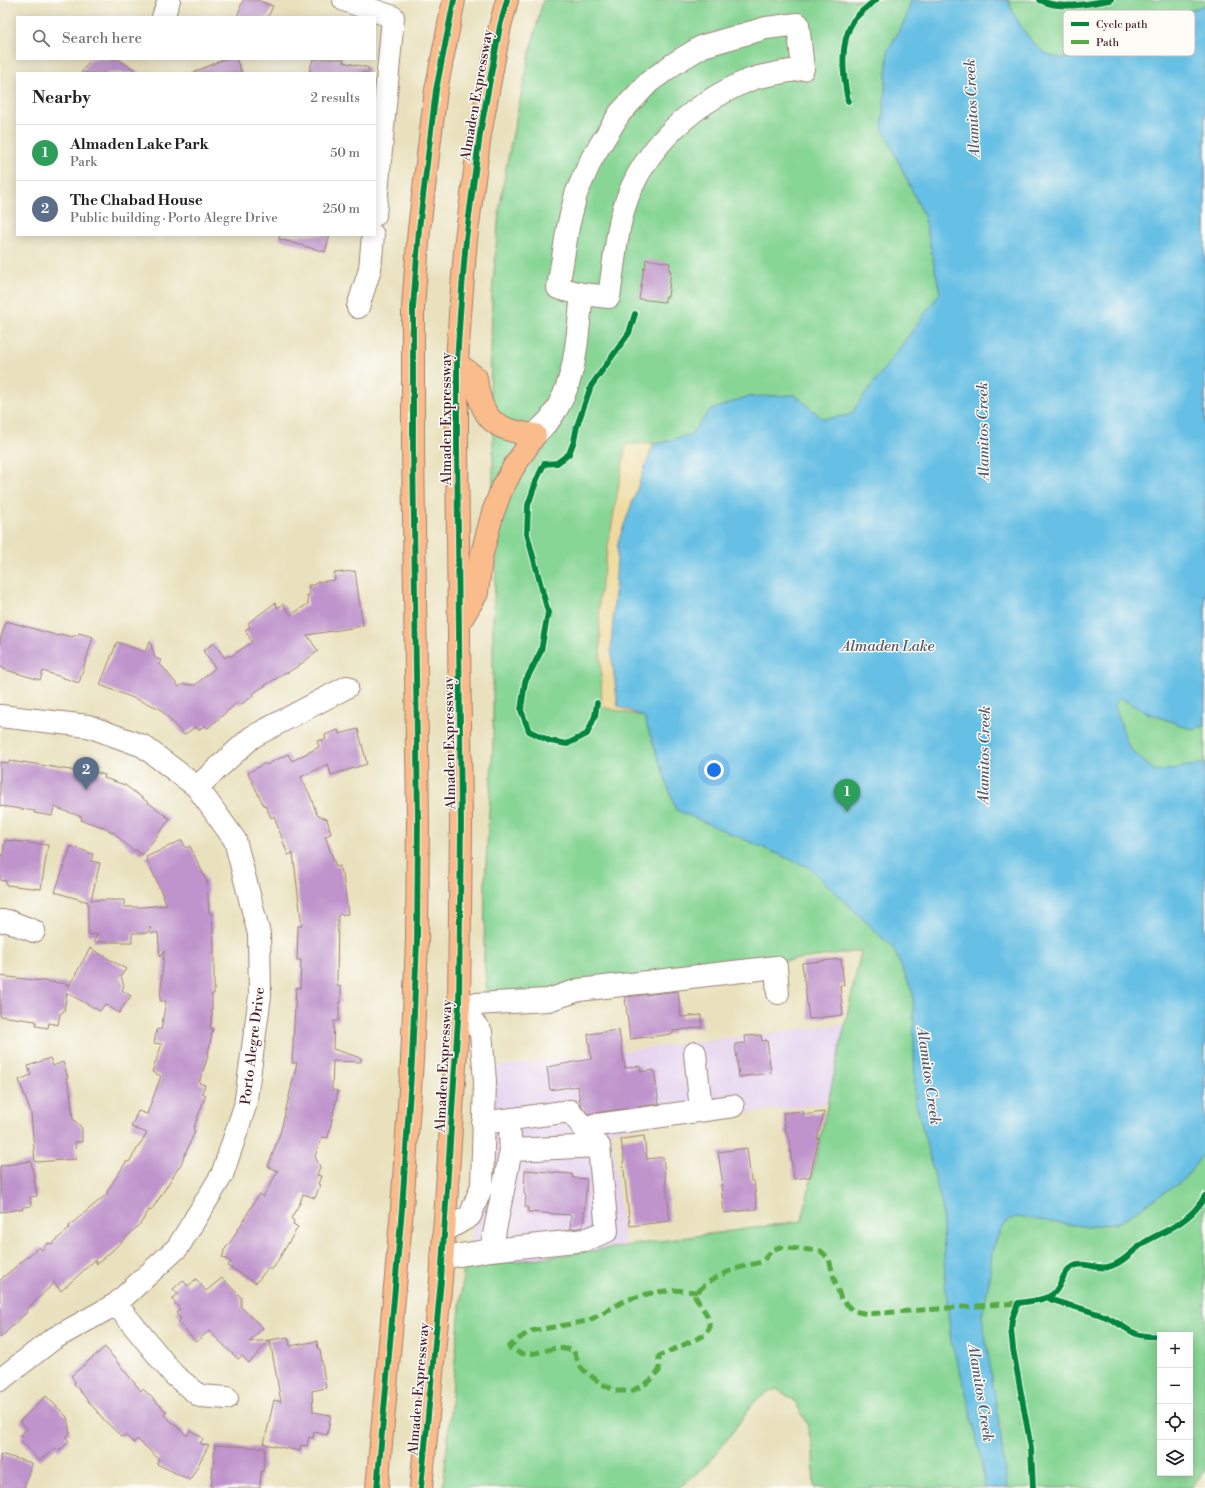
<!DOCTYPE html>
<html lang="en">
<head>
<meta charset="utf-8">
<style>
  :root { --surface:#fff; --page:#f6f6f6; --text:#202124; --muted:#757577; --line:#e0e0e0; --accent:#c8321e }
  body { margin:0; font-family:"Libre Bodoni",serif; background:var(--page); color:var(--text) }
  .controls { position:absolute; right:12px; bottom:12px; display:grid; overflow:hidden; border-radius:0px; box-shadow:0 2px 10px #0003 }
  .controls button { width:36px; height:36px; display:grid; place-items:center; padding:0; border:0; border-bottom:1px solid var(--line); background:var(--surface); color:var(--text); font:20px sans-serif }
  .you { position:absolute; left:714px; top:770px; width:14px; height:14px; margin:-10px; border:3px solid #fff; border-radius:50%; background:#1a73e8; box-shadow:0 0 0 6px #1a73e833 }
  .badge { display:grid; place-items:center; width:26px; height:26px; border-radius:50%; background:var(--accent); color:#fff; font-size:13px; font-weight:700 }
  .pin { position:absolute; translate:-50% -33px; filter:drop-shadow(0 1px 2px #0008) }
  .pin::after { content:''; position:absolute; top:21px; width:14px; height:12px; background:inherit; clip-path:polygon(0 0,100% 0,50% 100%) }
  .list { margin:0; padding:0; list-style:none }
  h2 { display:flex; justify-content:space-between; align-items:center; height:52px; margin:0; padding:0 16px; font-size:17px }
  h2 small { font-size:13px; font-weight:400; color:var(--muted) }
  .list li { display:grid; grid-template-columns:26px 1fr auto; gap:12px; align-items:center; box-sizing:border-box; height:56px; padding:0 16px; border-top:1px solid var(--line) }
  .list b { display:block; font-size:15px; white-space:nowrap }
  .list p { margin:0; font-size:13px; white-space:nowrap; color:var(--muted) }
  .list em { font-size:13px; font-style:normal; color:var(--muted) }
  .icon { flex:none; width:22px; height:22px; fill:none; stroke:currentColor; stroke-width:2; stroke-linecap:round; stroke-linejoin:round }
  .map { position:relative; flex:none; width:1205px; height:1488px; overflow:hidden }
  .search { position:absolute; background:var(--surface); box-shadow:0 2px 10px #0003; left:16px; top:16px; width:360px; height:44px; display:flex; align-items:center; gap:10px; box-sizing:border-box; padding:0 14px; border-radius:0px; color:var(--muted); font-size:15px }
  .panel { position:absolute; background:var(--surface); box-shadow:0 2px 10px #0003; left:16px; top:72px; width:360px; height:164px; border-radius:0px }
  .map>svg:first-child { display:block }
  .built { fill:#e5d3f0 }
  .green { fill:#88d695; stroke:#697a60; fill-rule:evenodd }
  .sand { fill:#eeda9e; stroke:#9c7c64 }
  .water { fill:#66bfe4; stroke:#586f88 }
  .building { fill:#bf94cc }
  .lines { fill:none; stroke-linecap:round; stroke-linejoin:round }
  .minor-casing { stroke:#9a8074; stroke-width:24 }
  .major-casing { stroke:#9a8074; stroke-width:24 }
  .minor { stroke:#fff; stroke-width:22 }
  .major { stroke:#fabc8b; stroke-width:22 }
  .quiet { stroke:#57aa44; stroke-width:5; stroke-dasharray:10 5; stroke-linecap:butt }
  .cycleway-casing { stroke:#fdfcf7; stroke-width:8 }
  .cycleway { stroke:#00873e; stroke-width:6 }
  .labels { text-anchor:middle; stroke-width:3; stroke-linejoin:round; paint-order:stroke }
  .street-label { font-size:14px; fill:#4a1f2b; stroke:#fdfcf7 }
  .water-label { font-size:15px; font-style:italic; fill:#54576c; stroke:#fdfcf7 }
  .key { fill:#fdfcf7; stroke:#c7baba; stroke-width:1 }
  .key-label { font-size:11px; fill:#4a1f2b }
</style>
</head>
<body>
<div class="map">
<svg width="1205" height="1488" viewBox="0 0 1205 1488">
  <rect width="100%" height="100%" fill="#fdfcf7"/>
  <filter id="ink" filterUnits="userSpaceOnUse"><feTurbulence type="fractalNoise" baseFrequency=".025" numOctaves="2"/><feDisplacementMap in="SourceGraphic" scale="8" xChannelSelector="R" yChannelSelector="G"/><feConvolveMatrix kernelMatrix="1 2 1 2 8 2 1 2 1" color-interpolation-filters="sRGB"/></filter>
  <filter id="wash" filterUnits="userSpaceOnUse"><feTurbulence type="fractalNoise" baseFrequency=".012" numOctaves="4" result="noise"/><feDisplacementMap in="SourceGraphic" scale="16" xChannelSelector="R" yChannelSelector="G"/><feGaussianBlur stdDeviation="0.9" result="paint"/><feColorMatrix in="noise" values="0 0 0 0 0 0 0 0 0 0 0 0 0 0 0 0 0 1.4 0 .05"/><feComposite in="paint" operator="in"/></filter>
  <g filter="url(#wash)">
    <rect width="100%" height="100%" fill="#e9e1bd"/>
    <path class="built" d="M845,1024L828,1103L611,1130L624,1246L477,1267L464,1266L492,1147L493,1067Z"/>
    <path class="green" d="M543,0H1205V1470L1191,1488H814L813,1450L807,1424L795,1401L777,1389L768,1392L755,1401L720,1449L708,1463L679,1488H443L464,1266L477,1267L802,1221L861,951L488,1000L484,960L485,880L493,743V619L498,532L493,494V434L490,399L492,295L499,212L507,162L529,57ZM1160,1335H1190V1473H1160Z"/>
    <path class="sand" d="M710,442L663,721L602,707L599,598L626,444Z"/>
    <path class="water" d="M911,0H1008C1017,24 1044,72 1076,54C1083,50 1088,42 1094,37C1102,31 1116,28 1125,24C1142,19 1159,19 1176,15C1186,13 1196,8 1205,5V726L1191,729L1145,712L1119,698L1115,706L1129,748L1156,772L1205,763V1151L1185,1179L1120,1222L1088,1227L1017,1217L1009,1220L1000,1231L992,1251L989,1282L982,1315L998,1416L1007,1488H985L980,1453L963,1381L951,1342L945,1282L942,1206L915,1099L913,993L893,948L810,868L676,810L644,717L618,706L611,651L618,542L653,445L691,434L709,411L746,397L795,395L823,419L850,415L940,293L924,216L882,127L888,50L906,18Z"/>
    <g id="blocks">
      <path class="building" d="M243,0H257L273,6L268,17H237Z
        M91,59H118L139,73H81Z
        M225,59H236L242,73H192Z
        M313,59H344L343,62L369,68L368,73H309Z
        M280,235H330L325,252L279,239Z
        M646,259L670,263L669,271H671L668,297H665V302L639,299L644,267L645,268Z
        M355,571L363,626L307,635L318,651L298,666L287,673L286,672L252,694L253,696L240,705L238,702L208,728L205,725L199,730L195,727L184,735L159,708L100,685L117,642L145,652L150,641L155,658L161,660L159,665L162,666L179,687L183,684L195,685L215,668L203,651L214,643L225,658L229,655L230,657L252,642L245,630L250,627L248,623L275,603L278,608L283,604L291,615L308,604L307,595H310L308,585H315L317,582L335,580L334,573Z
        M6,621L59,636L60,634L73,637L74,635L78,636L79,633L93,637L79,683L43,671L40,680L3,669L4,668L0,667V640Z
        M358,729L367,764L331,775L328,764L301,777L310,795L317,815L327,819L331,834L325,836L336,867L340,866L341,873L343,875L348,914L338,915L337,986L341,987V1003H339V1021H334L333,1049L361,1058V1062L333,1061L332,1090L338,1091L328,1138L322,1137L315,1156L320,1167L317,1175L321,1176L318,1184L320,1185L315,1198L303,1194L300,1203L291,1218L294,1221L293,1224L298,1227L274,1267L271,1270L268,1268L256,1283L228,1266L231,1262L222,1257L224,1253L223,1252L233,1238L259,1194L263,1197L278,1171L268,1167L281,1130L297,1063H292L296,988H300L301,960H297L298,926H302L293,853L288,855L274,816L271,818L265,805L264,806L248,773L265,763L266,765L288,754L292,761L319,747L317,741L326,739L325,735L338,730L339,734Z
        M10,761L23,763V762L82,772L83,768L105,775L104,778L125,785L170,819L142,855L136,850H132L113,832L112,833L103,826V827L81,820L82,817L54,807L52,816L34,813L35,811L0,806V762L9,763Z
        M5,840L48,845L41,889L6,885V881L0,880V857L3,854Z
        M182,840L186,848L190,846L207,882L209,913H212L214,947V994H212V1016L210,1028H213L207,1059L199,1083L205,1085L202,1093L206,1095L193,1130L195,1131L181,1164L151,1211L149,1210L141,1223L112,1251L97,1264L95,1260L61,1291L54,1283L26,1310L27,1312L0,1338V1280L39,1247L42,1250L48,1243L52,1244L69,1228V1226L108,1193L107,1192L126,1162H129L147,1133L131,1127L138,1111L147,1114L161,1076L152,1072L162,1044L154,1043L157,1029L161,1030L166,1001H160L164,951L160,957L158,933H151L150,927L147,933H132V942H93L98,934L88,935V902L55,892L71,846L93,854L91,861L100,863L91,900H124V907H142L167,905L146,857Z
        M90,948L126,969L121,976L124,986L122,990L131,996L119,1013L105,1004L100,1011L67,993L64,1011L60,1014L58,1025L49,1023L48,1028L36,1026V1021L0,1016V976L68,984V988Z
        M841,959L844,985H840L843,1015L809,1019L802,963Z
        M678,991L681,1017L701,1015L702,1027L673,1031V1034L630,1039L625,997Z
        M619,1030L625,1068L640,1066L641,1072L654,1070L659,1104L588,1114L580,1104L578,1086L550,1090L547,1067L591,1059L588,1034Z
        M761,1035L762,1041L767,1040L771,1073L739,1077L735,1044L746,1043L745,1036Z
        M50,1058L53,1066L63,1062L68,1078H66L70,1090L73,1119L82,1128V1142H75L76,1159L35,1162L31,1113L19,1080L31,1075L28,1066Z
        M803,1111L804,1115L824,1112L817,1139L819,1138L810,1177L794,1179L788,1134L786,1135L783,1113Z
        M644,1136L647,1159L663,1157L670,1221L630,1226L623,1161H624L621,1139Z
        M747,1148L751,1181H754L757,1209L724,1213L721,1185H723L718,1152Z
        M31,1161L37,1196L30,1197L31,1206L23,1207V1209L0,1212V1166Z
        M525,1170L572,1174L573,1178L587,1179L583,1227L570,1229L571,1215L528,1212V1207H525L526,1195L524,1194Z
        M222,1278L241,1297V1307L263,1328L249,1342L270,1340L249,1363L242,1356L238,1359L209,1331L196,1342L178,1322L181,1319L176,1313L180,1309L172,1299L178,1294L173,1289L183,1280L188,1286L196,1279L206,1291Z
        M288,1337L290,1346L317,1341L318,1348L320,1349L326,1388L312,1391L313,1412L331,1415L327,1435L314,1432L313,1438L309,1437L307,1446L301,1445L300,1451L264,1444L274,1400L281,1402L270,1340Z
        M105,1347L141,1391L143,1389L167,1412L164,1415L187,1436L190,1430L203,1438L200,1444L209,1445L190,1480L157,1464L159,1459L137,1439L134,1443L125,1435L122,1437L105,1421L74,1384L75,1381L71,1376Z
        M46,1396L67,1417L70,1433L65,1437L69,1441L59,1451L56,1448L39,1461L20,1439L23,1436L21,1434L27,1429L20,1421Z
        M215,1445L265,1448L263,1471H261L260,1488H211Z
        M0,1454L32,1463L24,1488H0Z"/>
    </g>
  </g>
  <g filter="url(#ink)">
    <use href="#blocks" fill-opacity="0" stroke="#9a8074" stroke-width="1"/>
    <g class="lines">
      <defs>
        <path id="minor" d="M344,0L393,17L375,215
          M163,17L169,0
          M798,24L803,69C785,72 764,74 747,81C687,106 636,155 621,219C615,245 613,271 609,297L582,294L558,288L568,227L576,194L592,158L620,113L649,82L675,63L703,46L766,28Z
          M358,307L370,269L373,235
          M535,435C540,429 546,424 550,419C577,384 577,336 582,294
          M0,716L88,726L143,746L197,787L235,840L259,934L260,996L245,1106L222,1175L178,1247L116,1304L53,1339L0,1380
          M197,787L252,737L347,687
          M0,921H8L34,931
          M459,1005L548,1000L579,990L776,967L778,993
          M695,1053L701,1110
          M483,1123L570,1111L583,1127L733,1106
          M444,1231L470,1216L482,1186L485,1081L481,1032L459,1005
          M491,1250L585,1240L607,1231L599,1146L511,1150
          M442,1258L491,1250L511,1150L510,1136
          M116,1304L174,1375L200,1396L227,1398"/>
        <path id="major" d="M457,363L476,378C481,420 494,430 535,435L513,468L501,491L493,512L481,557L477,593L459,623
          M377,1488L402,1209L412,1060L417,941L418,821L413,447V308L419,229L436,90L454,0
          M421,1488L441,1280L459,1005L461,823L457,443V363L460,314L466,239L480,134L500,26L507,0"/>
      </defs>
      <use href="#minor" class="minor-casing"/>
      <use href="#major" class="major-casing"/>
      <use href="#minor" class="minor"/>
      <use href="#major" class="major"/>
      <path class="quiet" d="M698,1292L674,1290L651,1293L626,1300L588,1321L531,1331L517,1340L509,1347C525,1361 541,1350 557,1348C562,1348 568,1350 573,1350L581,1368L600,1383L616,1391H632L650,1381L659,1371V1356L705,1335L710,1327L707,1315L695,1296C709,1275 739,1267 762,1262L771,1251L779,1247L821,1251L829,1259L834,1278L841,1299L853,1311L868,1314L1018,1303"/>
      <defs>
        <path id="cycleway" d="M1040,0C1062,11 1088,3 1111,0
          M848,101C843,76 839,44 853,21C859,13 868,6 876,0
          M597,703L595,716L587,734L567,744L550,741L529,731L521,710L525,682L541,651L548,612L527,534L528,505L537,479L544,464L557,463L569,454L574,441L577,426L591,386L629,333L635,314
          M1048,1297L1052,1300C1070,1306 1089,1310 1106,1317C1130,1328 1130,1338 1160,1336
          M377,1488L402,1209L412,1060L417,941L418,821L413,447V308L419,229L436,90L454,0
          M421,1488L441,1280L459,1005L461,823L457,443V363L460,314L466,239L480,134L500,26L507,0
          M1033,1488L1031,1448L1013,1349L1011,1329L1012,1319L1018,1303C1028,1301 1045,1301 1053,1294C1062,1286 1062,1272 1072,1267C1084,1260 1095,1270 1108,1267C1122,1264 1133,1250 1145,1242C1158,1234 1173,1229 1185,1219C1193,1213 1200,1205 1205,1196"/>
      </defs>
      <use href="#cycleway" class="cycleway-casing"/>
      <use href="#cycleway" class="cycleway"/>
    </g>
  </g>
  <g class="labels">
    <g class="street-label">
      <text transform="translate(476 95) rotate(-80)" y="5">Almaden Expressway</text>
      <text transform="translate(446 419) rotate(-90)" y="5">Almaden Expressway</text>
      <text transform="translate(449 743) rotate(-91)" y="5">Almaden Expressway</text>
      <text transform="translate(252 1046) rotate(-83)" y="5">Porto Alegre Drive</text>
      <text transform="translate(443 1066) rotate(-87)" y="5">Almaden Expressway</text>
      <text transform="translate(418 1389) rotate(-85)" y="5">Almaden Expressway</text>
    </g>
    <g class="water-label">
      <text transform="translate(972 108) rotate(-93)" y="5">Alamitos Creek</text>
      <text transform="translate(983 431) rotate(-91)" y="5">Alamitos Creek</text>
      <text x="888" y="651">Almaden Lake</text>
      <text transform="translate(984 755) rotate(-89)" y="5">Alamitos Creek</text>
      <text transform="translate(929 1076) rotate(82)" y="5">Alamitos Creek</text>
      <text transform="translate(981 1393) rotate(81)" y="5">Alamitos Creek</text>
    </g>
  </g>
  <rect x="1063" y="10" width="132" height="46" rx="6" class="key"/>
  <rect x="1071" y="22" width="18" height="4" fill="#00873e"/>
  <rect x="1071" y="40" width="18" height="4" fill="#57aa44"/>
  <g class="key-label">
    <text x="1096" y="28">Cycle path</text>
    <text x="1096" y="46">Path</text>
  </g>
</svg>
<div class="controls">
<button>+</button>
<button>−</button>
<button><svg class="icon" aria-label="locate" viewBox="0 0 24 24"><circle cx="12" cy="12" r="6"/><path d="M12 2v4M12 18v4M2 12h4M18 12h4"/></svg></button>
<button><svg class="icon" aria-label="layers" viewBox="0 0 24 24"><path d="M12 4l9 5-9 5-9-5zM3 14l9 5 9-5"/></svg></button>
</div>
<div class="you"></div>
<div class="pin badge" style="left:847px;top:812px;background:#2e9e5b">1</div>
<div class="pin badge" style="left:86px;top:790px;background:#5c6f8a">2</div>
<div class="search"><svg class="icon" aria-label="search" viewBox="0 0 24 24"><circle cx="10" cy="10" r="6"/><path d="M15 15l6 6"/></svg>Search here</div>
<section class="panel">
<h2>Nearby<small>2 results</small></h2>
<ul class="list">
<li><span class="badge" style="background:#2e9e5b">1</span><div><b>Almaden Lake Park</b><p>Park</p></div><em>50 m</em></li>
<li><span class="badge" style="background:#5c6f8a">2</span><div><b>The Chabad House</b><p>Public building · Porto Alegre Drive</p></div><em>250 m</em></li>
</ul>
</section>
</div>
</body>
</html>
